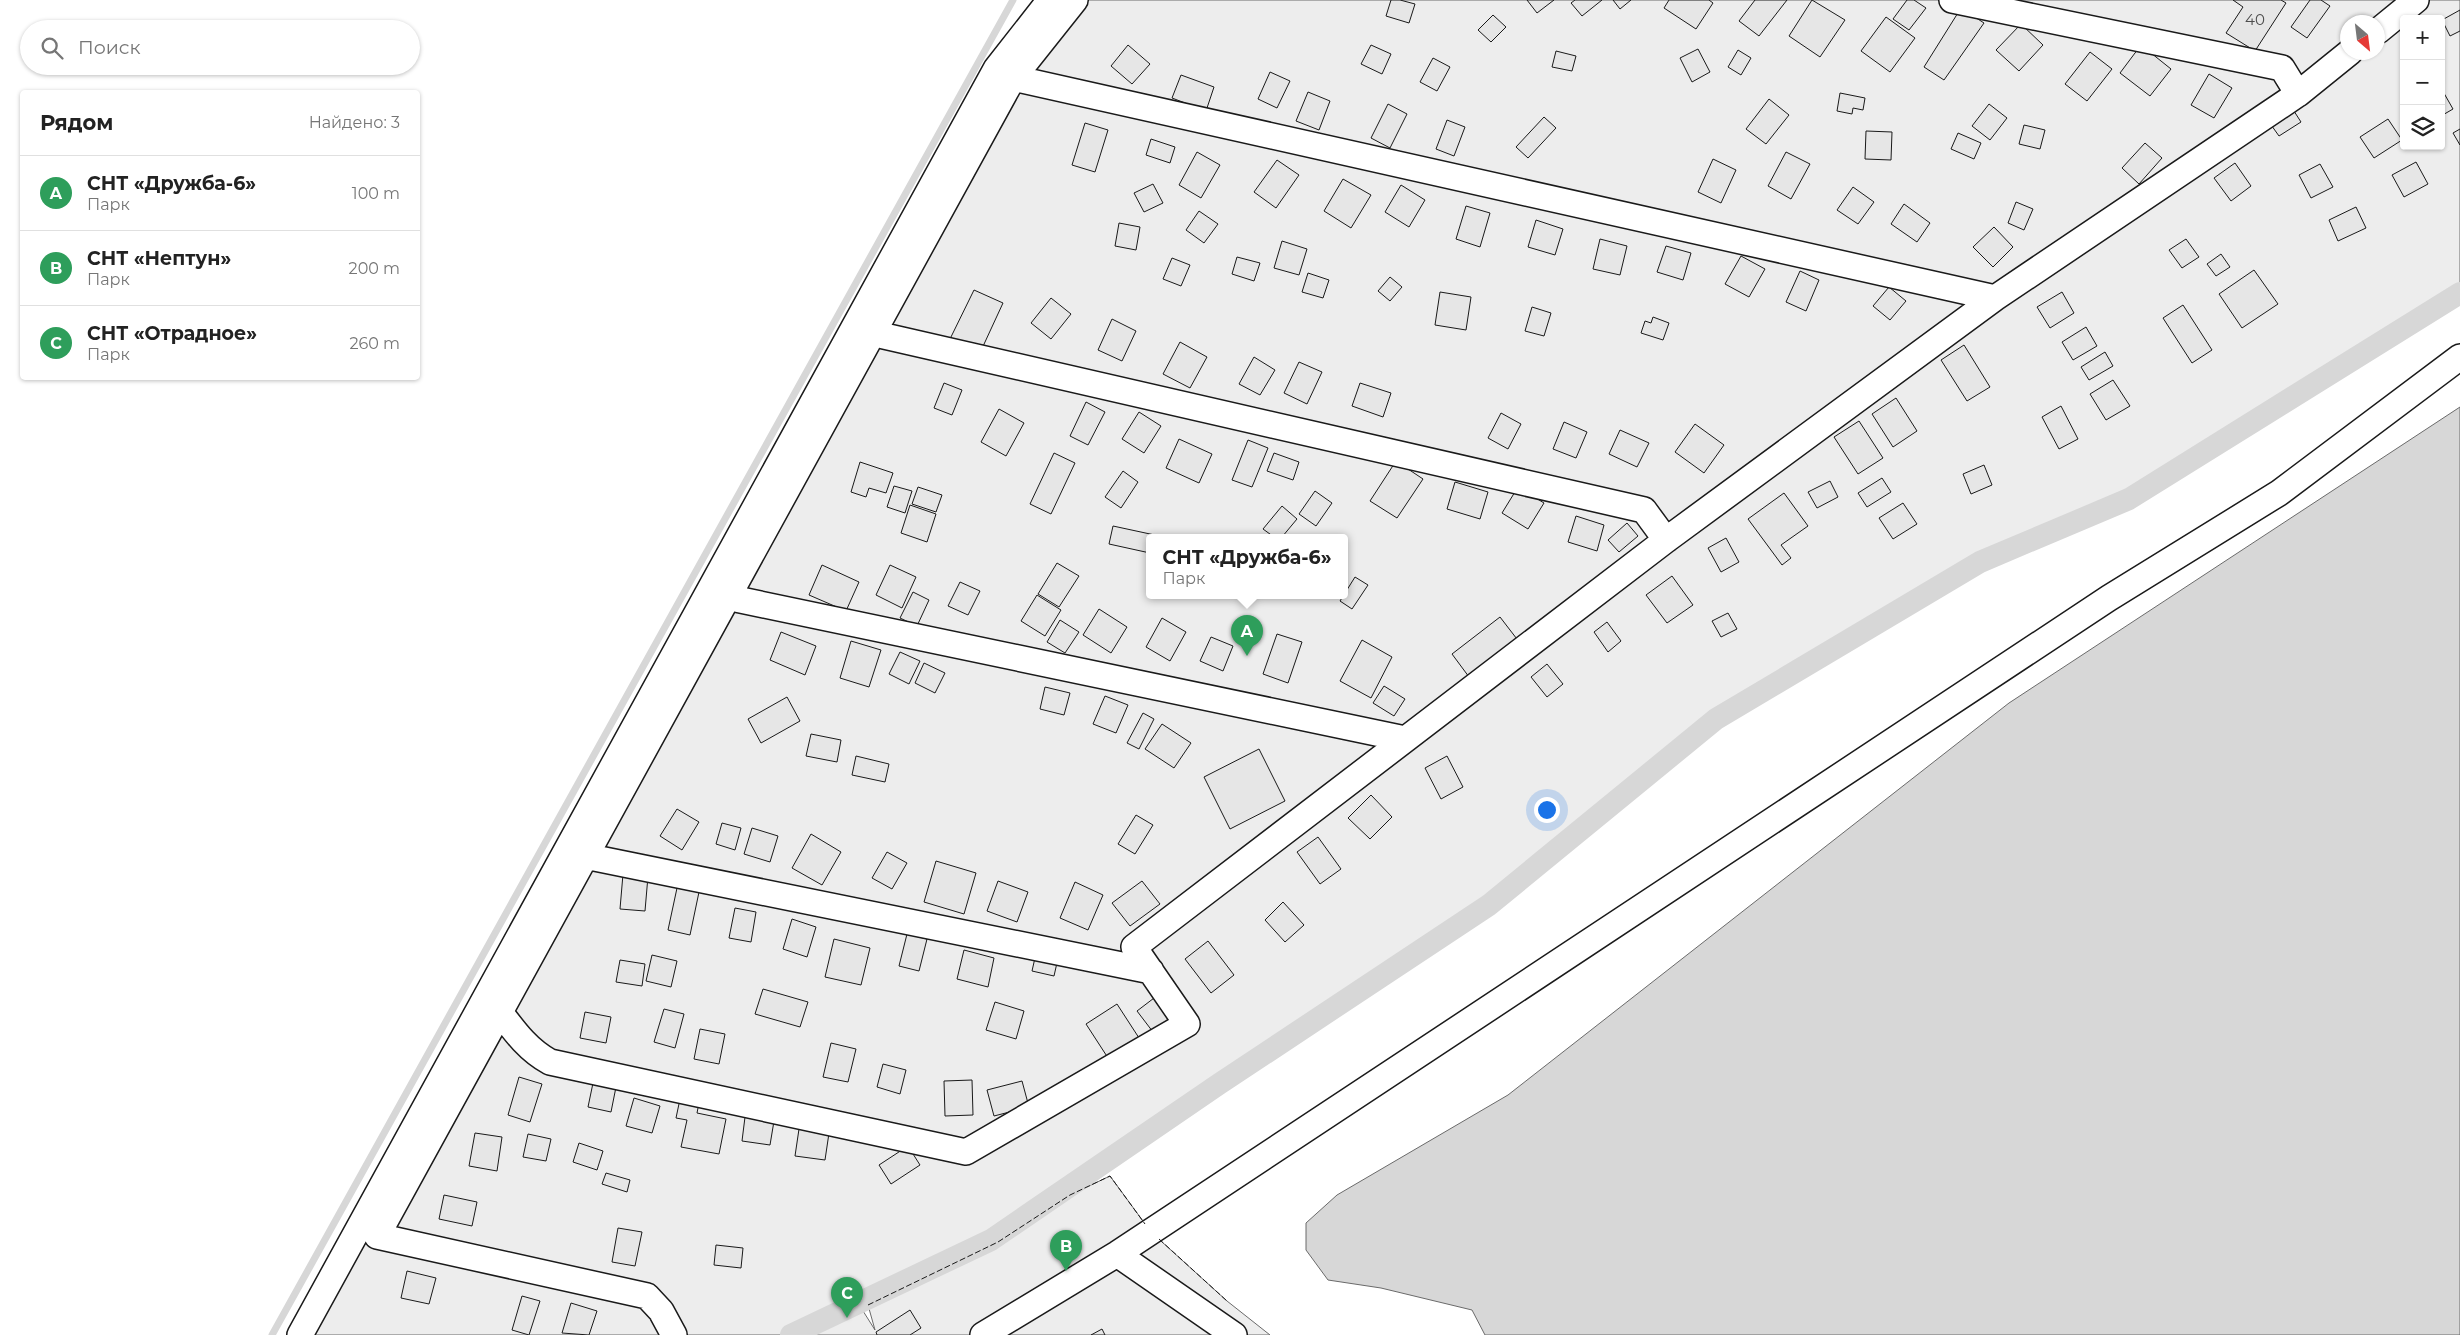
<!DOCTYPE html>
<html lang="ru">
<head>
<meta charset="utf-8">
<style>
  :root { --surface:#fff; --page:#f2f2f2; --text:#222; --muted:#767676; --line:#e0e0e0; --accent:#ea580c }
  body { margin:0; font-family:Montserrat,sans-serif; background:var(--page); color:var(--text) }
  .controls { position:absolute; right:15px; top:15px; display:grid; overflow:hidden; border-radius:5px; box-shadow:0 1px 4px #0004 }
  .controls button { width:45px; height:45px; display:grid; place-items:center; padding:0; border:0; border-bottom:1px solid var(--line); background:var(--surface); color:var(--text); font:25px sans-serif }
  .compass { position:absolute; left:2340px; top:15px; width:45px; height:45px; border-radius:50%; background:var(--surface); box-shadow:0 1px 4px #0004; rotate:152deg }
  .you { position:absolute; left:1546px; top:809px; width:18px; height:18px; margin:-12px; border:4px solid #fff; border-radius:50%; background:#1a73e8; box-shadow:0 0 0 8px #1a73e833 }
  .badge { display:grid; place-items:center; width:32px; height:32px; border-radius:50%; background:var(--accent); color:#fff; font-size:16px; font-weight:700 }
  .pin { position:absolute; translate:-50% -41px; filter:drop-shadow(0 1px 2px #0008) }
  .pin::after { content:''; position:absolute; top:26px; width:18px; height:15px; background:inherit; clip-path:polygon(0 0,100% 0,50% 100%) }
  .popup { position:absolute; left:1146px; top:534px; width:202px; height:65px; box-sizing:border-box; display:grid; place-content:center; border-radius:5px; background:var(--surface); filter:drop-shadow(0 1px 4px #0005); font-size:16px; white-space:nowrap; color:var(--muted) }
  .popup b { font-size:19px; color:var(--text) }
  .popup::after { content:''; position:absolute; left:50%; top:100%; margin-left:-10px; border:10px solid transparent; border-top-color:var(--surface) }
  .list { margin:0; padding:0; list-style:none }
  h2 { display:flex; justify-content:space-between; align-items:center; height:65px; margin:0; padding:0 20px; font-size:21px }
  h2 small { font-size:16px; font-weight:400; color:var(--muted) }
  .list li { display:grid; grid-template-columns:32px 1fr auto; gap:15px; align-items:center; box-sizing:border-box; height:75px; padding:0 20px; border-top:1px solid var(--line) }
  .list b { display:block; font-size:19px; white-space:nowrap }
  .list p { margin:0; font-size:16px; white-space:nowrap; color:var(--muted) }
  .list em { font-size:16px; font-style:normal; color:var(--muted) }
  .icon { flex:none; width:28px; height:28px; fill:none; stroke:currentColor; stroke-width:2; stroke-linecap:round; stroke-linejoin:round }
  .map { position:relative; flex:none; width:2460px; height:1335px; overflow:hidden }
  .search { position:absolute; background:var(--surface); box-shadow:0 1px 4px #0004; left:20px; top:20px; width:400px; height:55px; display:flex; align-items:center; gap:12px; box-sizing:border-box; padding:0 18px; border-radius:28px; color:var(--muted); font-size:19px }
  .panel { position:absolute; background:var(--surface); box-shadow:0 1px 4px #0004; left:20px; top:90px; width:400px; height:290px; border-radius:5px }
  .map>svg:first-child { display:block }
  .built { fill:#ededed; stroke:#6a6a6a; fill-rule:evenodd }
  .water { fill:#d7d7d7; stroke:#6a6a6a }
  .lines { fill:none; stroke-linecap:round; stroke-linejoin:round }
  .stream { stroke:#d7d7d7; stroke-width:7 }
  .canal { stroke:#d7d7d7; stroke-width:22 }
  .building { fill:#e6e6e6; stroke:#1a1a1a }
  .minor-casing { stroke:#1a1a1a; stroke-width:28 }
  .minor { stroke:#fff; stroke-width:25 }
  .fence { stroke:#1a1a1a; stroke-width:1; stroke-dasharray:6 2.5; stroke-linecap:butt }
  .labels { text-anchor:middle; stroke-width:4; stroke-linejoin:round; paint-order:stroke }
  .number-label { font-size:15px; fill:#4d4d4d }
</style>
</head>
<body>
<div class="map">
<svg width="2460" height="1335" viewBox="0 0 2460 1335">
  <rect width="100%" height="100%" fill="#fff"/>
  <path class="built" d="M1034,0H2460V293L2129,499L1980,562L1716,719L1489,905L1219,1084L991,1240L858,1303L875,1330L868,1305L998,1242L1070,1195L1110,1176L1151,1232L1227,1301L1270,1335H300ZM2404,19H2441V146H2404ZM2348,22H2378V52H2348ZM1150,537H1344V595H1150Z"/>
  <path class="water" d="M2460,407V1335H1485L1472,1310L1381,1288L1328,1280L1306,1250V1223L1337,1195L1508,1095L2009,703Z"/>
  <g class="lines">
    <path class="stream" d="M272,1335L1013,0"/>
    <path class="canal" d="M791,1335L991,1240L1219,1084L1489,905L1716,719L1980,562L2129,499L2460,293"/>
  </g>
  <path class="building" d="M1391,0H1400L1415,4L1409,23L1386,16Z
    M1527,0H1554L1537,13Z
    M1575,0H1602L1582,16L1571,3Z
    M1613,0H1631L1620,9Z
    M1669,0H1709L1713,3L1696,29L1664,8Z
    M1755,0H1787L1759,36L1739,21Z
    M1812,0L1845,20L1820,57L1789,36Z
    M1907,0H1914L1926,8L1909,30L1893,19Z
    M2233,0H2281L2286,3L2255,51L2226,33L2243,7Z
    M2310,0H2321L2330,6L2307,38L2291,27Z
    M1961,8L1984,23L1944,80L1924,67Z
    M2460,10V31L2450,36L2442,20Z
    M1493,15L1506,27L1491,42L1478,30Z
    M1886,17L1915,38L1890,72L1861,51Z
    M2021,24L2043,45L2019,71L1996,50Z
    M1128,45L1150,64L1132,84L1111,66Z
    M1371,45L1391,54L1382,74L1361,64Z
    M2141,45L2171,69L2150,96L2120,73Z
    M1698,49L1710,72L1692,82L1680,58Z
    M1738,50L1751,58L1741,75L1728,67Z
    M1556,51L1576,56L1572,71L1552,67Z
    M2090,52L2112,69L2087,101L2065,84Z
    M1433,58L1450,67L1437,91L1420,82Z
    M1270,72L1290,81L1277,108L1258,99Z
    M2209,74L2232,88L2214,118L2191,105Z
    M1181,75L1214,87L1206,111L1172,98Z
    M2441,88L2453,109L2441,116Z
    M1308,92L1330,101L1319,130L1296,121Z
    M1840,93L1865,98L1863,110L1853,108L1852,114L1837,111Z
    M1769,99L1789,115L1766,144L1746,129Z
    M1388,104L1407,114L1390,148L1371,138Z
    M1989,104L2007,118L1990,140L1972,126Z
    M2292,108L2301,122L2279,136L2269,122Z
    M1544,117L1556,128L1528,158L1516,147Z
    M2388,119L2402,140L2374,158L2360,137Z
    M1447,120L1465,127L1454,156L1436,149Z
    M1085,123L1108,130L1095,172L1072,165Z
    M2024,125L2045,130L2040,149L2019,144Z
    M2460,129V145L2453,133Z
    M1866,131L1892,132L1891,160L1865,159Z
    M1958,133L1981,143L1974,159L1951,149Z
    M1151,139L1175,147L1170,163L1146,155Z
    M2145,143L2162,158L2139,184L2122,168Z
    M1197,152L1220,165L1201,198L1179,185Z
    M1786,152L1810,164L1791,199L1768,186Z
    M1713,159L1736,170L1721,203L1698,192Z
    M1277,160L1299,175L1276,208L1254,192Z
    M2416,162L2428,184L2404,197L2392,175Z
    M2235,163L2251,186L2231,201L2214,178Z
    M2320,164L2333,187L2311,198L2299,175Z
    M1343,179L1371,195L1351,228L1324,211Z
    M1153,184L1163,203L1144,212L1134,193Z
    M1401,185L1425,200L1409,227L1385,212Z
    M1853,187L1874,202L1858,224L1837,210Z
    M2016,202L2033,209L2024,230L2008,223Z
    M1904,204L1930,223L1917,242L1891,224Z
    M1466,206L1490,213L1480,247L1456,239Z
    M2356,207L2366,228L2338,241L2329,220Z
    M1199,211L1218,224L1204,243L1186,230Z
    M1536,220L1563,229L1555,255L1528,247Z
    M1119,223L1140,227L1136,250L1115,246Z
    M1994,227L2013,247L1993,267L1973,247Z
    M1600,239L1627,246L1620,275L1593,269Z
    M2186,239L2199,257L2182,268L2169,250Z
    M1282,241L1307,249L1299,275L1274,268Z
    M1666,246L1691,253L1683,280L1657,272Z
    M2221,254L2230,267L2216,276L2207,264Z
    M1741,256L1765,269L1749,297L1725,284Z
    M1237,257L1260,263L1254,281L1232,274Z
    M1172,258L1190,265L1181,286L1163,279Z
    M2254,270L2278,304L2242,328L2219,294Z
    M1800,271L1819,280L1806,311L1786,302Z
    M1308,273L1329,280L1323,298L1302,292Z
    M1390,277L1402,287L1390,301L1378,291Z
    M1889,287L1906,301L1890,320L1873,306Z
    M974,290L1003,303L979,355L949,341Z
    M1440,292L1471,297L1466,330L1435,325Z
    M2062,292L2074,313L2050,328L2037,307Z
    M1051,298L1071,314L1051,339L1031,323Z
    M2183,305L2212,350L2192,363L2163,318Z
    M1532,307L1551,313L1544,336L1525,331Z
    M1653,317L1669,323L1663,340L1641,333L1645,321L1651,323Z
    M1112,319L1136,331L1122,361L1098,350Z
    M2086,327L2097,346L2073,360L2062,342Z
    M1180,342L1207,357L1190,388L1163,374Z
    M1964,345L1990,387L1967,401L1941,360Z
    M2105,352L2113,366L2089,380L2081,367Z
    M1254,357L1275,370L1260,395L1239,384Z
    M1299,362L1322,372L1307,404L1284,393Z
    M2113,380L2130,406L2106,420L2090,394Z
    M944,383L962,390L952,415L934,408Z
    M1360,383L1391,393L1383,417L1352,406Z
    M1896,398L1917,431L1893,447L1872,414Z
    M1086,402L1105,412L1088,445L1070,436Z
    M2061,406L2078,439L2059,449L2042,417Z
    M999,409L1024,423L1006,456L981,442Z
    M1139,412L1161,426L1144,453L1122,439Z
    M1501,413L1521,424L1508,449L1488,438Z
    M1859,421L1883,458L1858,474L1834,437Z
    M1564,422L1587,432L1576,458L1553,449Z
    M1695,424L1724,445L1704,473L1675,452Z
    M1620,430L1649,443L1637,467L1609,454Z
    M1179,439L1212,454L1199,483L1166,468Z
    M1248,440L1268,448L1252,487L1232,480Z
    M1054,453L1075,463L1051,514L1030,504Z
    M1274,453L1299,462L1293,480L1267,471Z
    M1396,461L1423,479L1397,518L1370,501Z
    M860,462L893,473L886,493L869,488L866,497L851,492Z
    M1984,465L1992,485L1971,494L1963,474Z
    M1123,471L1138,482L1121,508L1105,497Z
    M1882,478L1891,492L1867,507L1858,493Z
    M1830,481L1838,497L1817,508L1808,492Z
    M1455,482L1488,492L1480,519L1447,509Z
    M894,486L912,491L905,513L887,507Z
    M918,487L942,495L936,512L912,504Z
    M1518,487L1544,503L1528,529L1502,513Z
    M1315,491L1332,503L1316,526L1299,514Z
    M1784,493L1808,526L1781,545L1791,558L1782,565L1748,519Z
    M1903,503L1917,524L1893,539L1879,518Z
    M910,505L936,514L927,542L901,533Z
    M1282,506L1297,519L1282,537H1274L1263,529Z
    M1576,516L1604,525L1597,551L1568,542Z
    M1627,523L1638,536L1619,552L1608,540Z
    M1113,526L1164,537H1150V553L1109,544Z
    M1726,538L1739,562L1721,572L1708,548Z
    M1057,563L1079,576L1059,607L1038,594Z
    M822,565L859,582L846,611L809,595Z
    M890,565L916,577L902,608L876,595Z
    M1672,576L1693,605L1667,623L1646,595Z
    M1355,577L1368,585L1352,609L1340,601Z
    M960,582L980,591L968,615L948,606Z
    M913,592L929,600L917,626L900,618Z
    M1037,595L1061,610L1045,636L1021,621Z
    M1099,609L1127,627L1111,653L1083,635Z
    M1728,613L1737,629L1721,637L1712,621Z
    M1500,617L1520,643L1472,681L1452,654Z
    M1162,618L1186,632L1170,661L1146,647Z
    M1060,620L1079,632L1065,653L1047,642Z
    M1607,622L1621,641L1608,652L1594,632Z
    M781,632L816,646L805,675L770,660Z
    M1277,634L1302,642L1288,683L1263,674Z
    M1211,637L1233,646L1223,671L1200,661Z
    M1362,640L1392,657L1371,698L1340,681Z
    M851,641L881,650L869,687L840,678Z
    M900,652L920,661L909,684L889,674Z
    M924,663L945,673L935,693L915,683Z
    M1547,664L1563,684L1547,697L1531,677Z
    M1384,686L1405,699L1394,716L1373,703Z
    M1045,687L1070,693L1064,715L1040,709Z
    M1105,696L1128,705L1116,733L1093,724Z
    M787,697L800,721L761,743L748,719Z
    M1143,713L1154,719L1139,749L1127,743Z
    M1162,724L1191,743L1174,768L1145,749Z
    M811,734L841,740L837,762L806,756Z
    M1259,749L1285,801L1230,829L1204,777Z
    M856,756L889,764L885,782L852,775Z
    M1447,756L1463,787L1441,799L1425,768Z
    M1371,795L1392,817L1370,839L1348,818Z
    M677,809L699,822L682,850L660,836Z
    M1136,815L1153,825L1135,854L1118,844Z
    M722,823L741,828L735,850L716,844Z
    M752,828L778,836L770,862L744,854Z
    M811,834L841,852L822,885L792,868Z
    M1318,837L1341,869L1320,884L1297,852Z
    M887,852L907,863L892,889L872,878Z
    M936,861L976,873L964,914L924,902Z
    M623,874L648,876L645,911L620,909Z
    M998,881L1028,892L1017,922L987,911Z
    M1142,881L1160,904L1130,926L1112,903Z
    M1075,882L1103,895L1088,930L1060,918Z
    M677,888L699,892L690,935L668,930Z
    M1283,902L1304,925L1285,942L1265,920Z
    M735,908L756,912L751,942L729,938Z
    M792,919L816,927L807,957L783,949Z
    M907,934L927,939L919,971L899,966Z
    M834,939L870,948L861,985L825,977Z
    M1208,941L1234,975L1211,993L1185,959Z
    M1037,949L1059,954L1054,976L1032,971Z
    M964,950L994,958L988,987L957,979Z
    M652,955L677,961L671,987L646,981Z
    M620,960L645,964L642,986L616,982Z
    M763,989L808,1002L800,1027L755,1014Z
    M1158,995L1174,1016L1153,1032L1137,1011Z
    M995,1002L1024,1011L1016,1039L986,1030Z
    M1117,1004L1141,1041L1110,1061L1086,1024Z
    M664,1009L684,1014L675,1048L654,1042Z
    M585,1012L611,1017L606,1043L580,1038Z
    M700,1029L725,1034L719,1064L694,1059Z
    M831,1043L856,1049L848,1082L823,1077Z
    M883,1064L906,1070L900,1094L877,1087Z
    M519,1077L542,1084L530,1122L508,1115Z
    M972,1080L973,1115L945,1116L944,1081Z
    M1022,1081L1029,1107L994,1116L987,1090Z
    M593,1083L616,1087L611,1112L588,1107Z
    M634,1098L660,1106L652,1133L626,1126Z
    M680,1099L699,1103L697,1113L726,1119L719,1154L681,1147L687,1120L676,1118Z
    M745,1117L774,1121L770,1145L742,1141Z
    M799,1129L829,1133L825,1160L795,1156Z
    M475,1133L502,1137L497,1171L469,1166Z
    M528,1134L551,1139L546,1161L523,1157Z
    M579,1143L603,1151L597,1170L573,1162Z
    M908,1146L920,1165L891,1184L879,1165Z
    M606,1173L630,1180L627,1192L602,1184Z
    M444,1195L477,1202L472,1226L439,1219Z
    M618,1228L642,1232L635,1266L612,1262Z
    M716,1245L743,1248L741,1268L714,1265Z
    M407,1271L436,1278L429,1304L401,1298Z
    M522,1296L540,1301L529,1335L512,1330Z
    M571,1303L597,1311L589,1335L562,1333Z
    M910,1310L921,1328L910,1335H877L876,1332Z
    M1102,1329L1105,1335H1091Z"/>
  <g class="lines">
    <defs>
      <path id="minor" d="M1952,0L2282,68L2298,94
        M2378,31L2416,0
        M1000,75L1995,298
        M858,330L1644,510L1666,540
        M712,594L1405,739
        M570,853L1151,971
        M500,1012C515,1032 528,1050 550,1062L966,1152L1187,1024L1134,947L1666,540L1995,298L2298,94L2350,52
        M1117,1254L1234,1335
        M300,1335L996,69L1050,0
        M674,1335L661,1311L647,1296L377,1236L1013,78L1075,0
        M983,1335L1117,1254L2109,598L2279,493L2460,357"/>
    </defs>
    <use href="#minor" class="minor-casing"/>
    <use href="#minor" class="minor"/>
    <path class="fence" d="M1159,1239L1227,1301
      M868,1305L998,1242L1070,1195L1110,1176L1145,1224"/>
  </g>
  <g class="labels">
    <g class="number-label">
      <text x="2255" y="25">40</text>
    </g>
  </g>
</svg>
<div class="controls">
<button>+</button>
<button>−</button>
<button><svg class="icon" aria-label="layers" viewBox="0 0 24 24"><path d="M12 4l9 5-9 5-9-5zM3 14l9 5 9-5"/></svg></button>
</div>
<svg class="compass" viewBox="-18 -18 36 36"><path d="M0-13l5 13h-10z" fill="#e53935"/><path d="M0 13l5-13h-10z" fill="#767676"/></svg>
<div class="you"></div>
<div class="pin badge" style="left:1247px;top:656px;background:#2e9e5b">A</div>
<div class="popup"><b>СНТ «Дружба-6»</b>Парк</div>
<div class="pin badge" style="left:1066px;top:1271px;background:#2e9e5b">B</div>
<div class="pin badge" style="left:847px;top:1318px;background:#2e9e5b">C</div>
<div class="search"><svg class="icon" aria-label="search" viewBox="0 0 24 24"><circle cx="10" cy="10" r="6"/><path d="M15 15l6 6"/></svg>Поиск</div>
<section class="panel">
<h2>Рядом<small>Найдено: 3</small></h2>
<ul class="list">
<li><span class="badge" style="background:#2e9e5b">A</span><div><b>СНТ «Дружба-6»</b><p>Парк</p></div><em>100 m</em></li>
<li><span class="badge" style="background:#2e9e5b">B</span><div><b>СНТ «Нептун»</b><p>Парк</p></div><em>200 m</em></li>
<li><span class="badge" style="background:#2e9e5b">C</span><div><b>СНТ «Отрадное»</b><p>Парк</p></div><em>260 m</em></li>
</ul>
</section>
</div>
</body>
</html>
